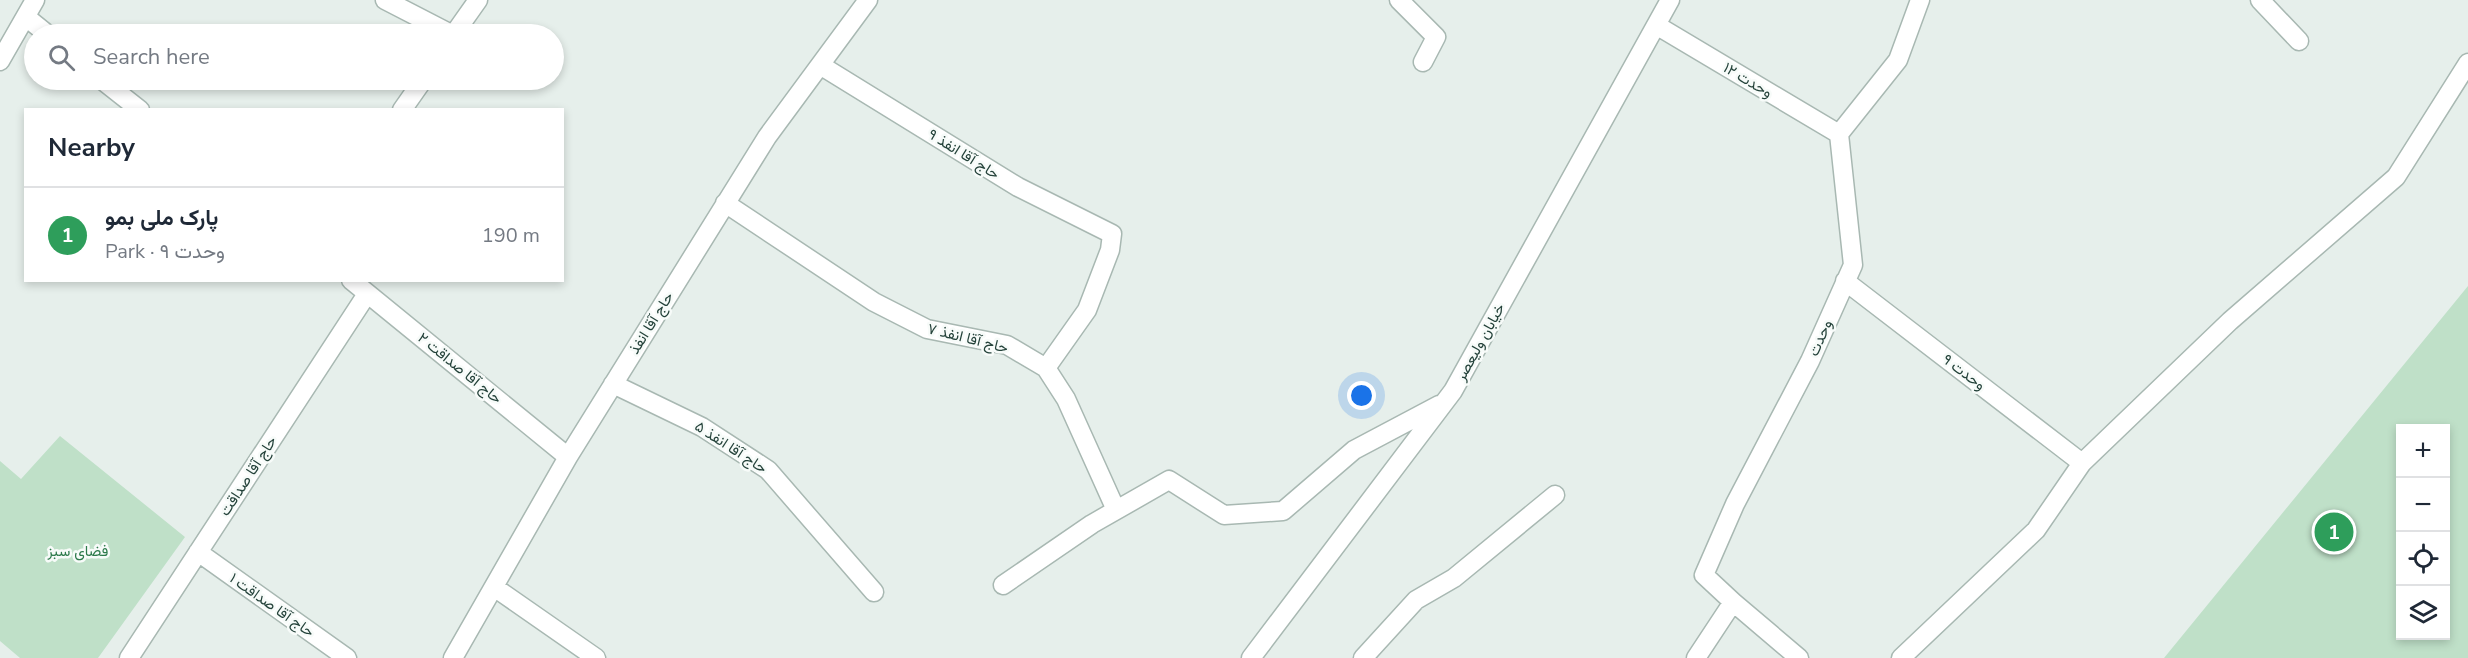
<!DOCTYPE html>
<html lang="en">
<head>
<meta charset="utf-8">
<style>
  :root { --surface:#fff; --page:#f2f2f3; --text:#1f2937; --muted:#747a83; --line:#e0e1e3; --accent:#ea580c }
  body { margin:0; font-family:"Nunito Sans",Vazirmatn,sans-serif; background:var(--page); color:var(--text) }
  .controls { position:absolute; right:18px; bottom:18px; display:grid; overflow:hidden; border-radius:0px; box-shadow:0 3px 9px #0003 }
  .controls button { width:54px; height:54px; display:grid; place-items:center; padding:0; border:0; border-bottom:2px solid var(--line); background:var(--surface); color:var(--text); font:30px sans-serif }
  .you { position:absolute; left:1362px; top:396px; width:21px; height:21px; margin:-15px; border:4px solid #fff; border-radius:50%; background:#1a73e8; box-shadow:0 0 0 9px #1a73e833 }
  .badge { display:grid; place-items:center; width:39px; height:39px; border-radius:50%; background:var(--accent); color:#fff; font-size:20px; font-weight:700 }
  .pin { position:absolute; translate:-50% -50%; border:3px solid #fff; box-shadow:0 2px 6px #0006 }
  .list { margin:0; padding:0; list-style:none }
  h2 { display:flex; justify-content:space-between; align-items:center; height:78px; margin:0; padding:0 24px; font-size:26px }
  h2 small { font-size:20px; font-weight:400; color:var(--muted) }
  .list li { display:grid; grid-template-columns:39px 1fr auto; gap:18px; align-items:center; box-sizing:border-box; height:96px; padding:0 24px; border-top:2px solid var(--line) }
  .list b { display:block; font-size:22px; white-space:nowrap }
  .list p { margin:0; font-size:20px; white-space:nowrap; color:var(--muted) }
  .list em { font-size:20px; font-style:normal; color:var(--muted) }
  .icon { flex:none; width:33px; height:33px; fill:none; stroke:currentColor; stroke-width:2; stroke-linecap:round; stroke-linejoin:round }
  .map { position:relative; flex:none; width:2468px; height:658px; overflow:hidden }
  .search { position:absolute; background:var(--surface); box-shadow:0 3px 9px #0003; left:24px; top:24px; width:540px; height:66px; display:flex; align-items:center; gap:15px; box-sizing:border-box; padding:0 21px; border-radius:33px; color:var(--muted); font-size:22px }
  .panel { position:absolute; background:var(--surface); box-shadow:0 3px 9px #0003; left:24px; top:108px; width:540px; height:174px; border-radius:0px }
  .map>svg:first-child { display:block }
  .green { fill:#bfe0c8; fill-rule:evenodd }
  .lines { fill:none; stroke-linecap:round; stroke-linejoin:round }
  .minor-casing { stroke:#a8b8b2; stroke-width:21 }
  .minor { stroke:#fff; stroke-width:18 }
  .labels { text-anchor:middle; stroke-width:5; stroke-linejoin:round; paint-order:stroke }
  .street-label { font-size:15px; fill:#24423a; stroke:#f7fbf9 }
  .park-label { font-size:15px; fill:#2d7a4b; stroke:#f7fbf9 }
</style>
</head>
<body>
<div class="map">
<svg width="2468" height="658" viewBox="0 0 2468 658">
  <rect width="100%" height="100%" fill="#e6efeb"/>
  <path class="green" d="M2468,286V658H2164ZM2400,428H2446V636H2400Z
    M60,436L185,537L98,658H20L0,641V461L21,479Z"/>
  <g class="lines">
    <defs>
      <path id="minor" d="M385,0L451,34
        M1399,0L1436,37L1423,62
        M2260,0L2299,41
        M26,17L47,34
        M1656,25L1839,134
        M454,34L478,0
        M0,61L35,0
        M820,65L1018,187L1112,234L1110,250L1087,310L1046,368
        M102,80L140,110
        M402,110L423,80
        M725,203L874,302L927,329L1007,345L1046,368L1066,399L1116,510
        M351,280L568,457
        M1845,281L2082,463
        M613,384L702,427L768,470L874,592
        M198,552L347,658
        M1003,585L1092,524L1169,480L1224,515L1283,511L1354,450L1439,405
        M494,587L596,658
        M1733,602L1799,658
        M129,658L367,294
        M453,658L568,457L767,137L868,0
        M1251,658L1453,391L1670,0
        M1363,658L1416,600L1454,578L1555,495
        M1696,658L1733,602L1704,575L1735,504L1810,361L1853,265L1839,134L1898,60L1920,0
        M1901,658L2036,530L2082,463L2230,321L2396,177L2468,63"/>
    </defs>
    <use href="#minor" class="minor-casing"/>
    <use href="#minor" class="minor"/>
  </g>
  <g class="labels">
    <g class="street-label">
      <text transform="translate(1748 80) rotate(31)" y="5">وحدت ۱۲</text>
      <text transform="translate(964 154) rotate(32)" y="5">حاج آقا انفذ ۹</text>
      <text transform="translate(651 323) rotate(-58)" y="5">حاج آقا انفذ</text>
      <text transform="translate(968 338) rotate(14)" y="5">حاج آقا انفذ ۷</text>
      <text transform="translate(1820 338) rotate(-66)" y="5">وحدت</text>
      <text transform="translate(1480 342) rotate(-61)" y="5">خیابان ولیعصر</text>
      <text transform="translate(460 368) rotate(39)" y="5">حاج آقا صداقت ۲</text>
      <text transform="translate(1964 372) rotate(37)" y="5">وحدت ۹</text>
      <text transform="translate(731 447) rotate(33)" y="5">حاج آقا انفذ ۵</text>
      <text transform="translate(248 476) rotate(-57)" y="5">حاج آقا صداقت</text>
      <text transform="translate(272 605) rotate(35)" y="5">حاج آقا صداقت ۱</text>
    </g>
    <g class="park-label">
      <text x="78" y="556">فضای سبز</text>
    </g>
  </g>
</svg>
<div class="controls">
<button>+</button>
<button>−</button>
<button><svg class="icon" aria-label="locate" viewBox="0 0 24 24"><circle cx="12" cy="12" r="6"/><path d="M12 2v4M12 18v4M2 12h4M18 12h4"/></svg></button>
<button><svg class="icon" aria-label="layers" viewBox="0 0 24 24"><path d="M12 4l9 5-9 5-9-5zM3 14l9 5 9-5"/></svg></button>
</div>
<div class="you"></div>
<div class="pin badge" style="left:2334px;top:532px;background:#2e9e5b">1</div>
<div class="search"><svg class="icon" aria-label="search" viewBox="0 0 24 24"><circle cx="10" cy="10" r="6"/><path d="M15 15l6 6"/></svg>Search here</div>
<section class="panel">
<h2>Nearby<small></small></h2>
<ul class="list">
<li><span class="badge" style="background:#2e9e5b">1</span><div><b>پارک ملی بمو</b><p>Park · وحدت ۹</p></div><em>190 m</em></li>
</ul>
</section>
</div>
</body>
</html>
